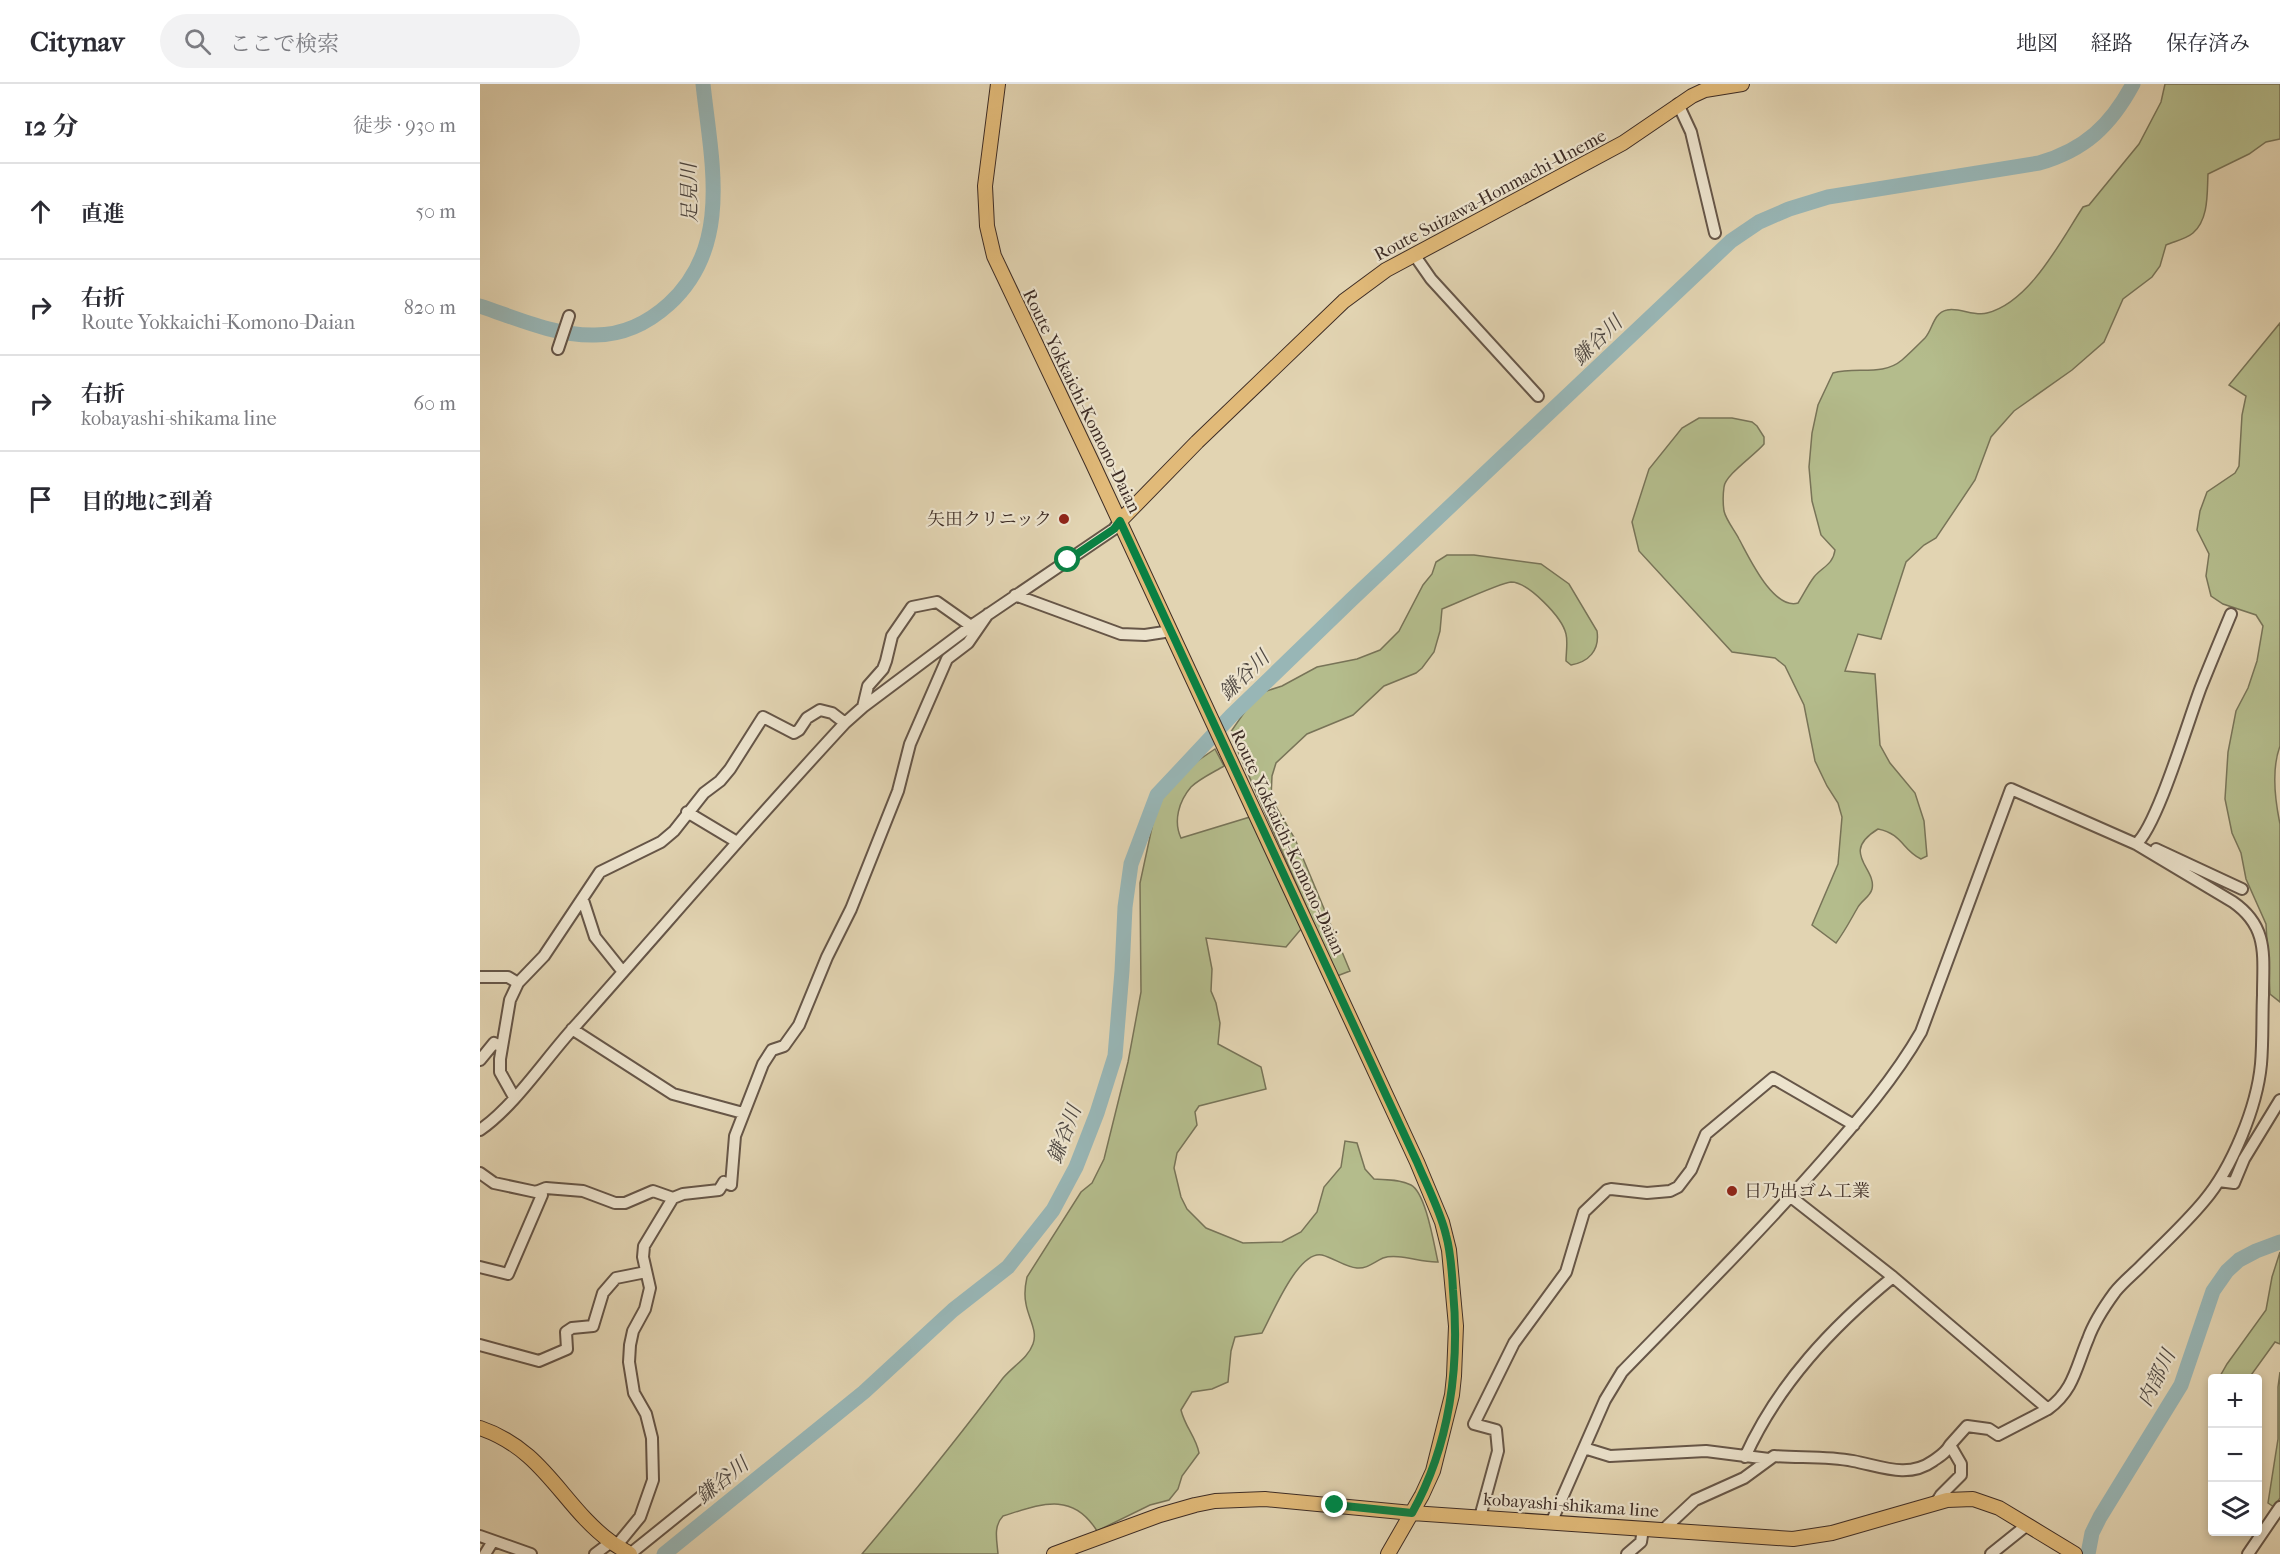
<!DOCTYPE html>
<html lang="ja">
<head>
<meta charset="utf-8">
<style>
  :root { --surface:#fff; --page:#f2f2f3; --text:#2b2b33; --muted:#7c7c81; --line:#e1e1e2 }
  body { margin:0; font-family:"IM FELL French Canon","Noto Serif JP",serif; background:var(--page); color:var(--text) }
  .controls { position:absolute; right:18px; bottom:18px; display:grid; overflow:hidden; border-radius:6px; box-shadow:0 3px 9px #0003 }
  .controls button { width:54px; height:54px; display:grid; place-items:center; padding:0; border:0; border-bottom:2px solid var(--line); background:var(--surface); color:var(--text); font:30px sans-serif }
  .stop { position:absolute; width:18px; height:18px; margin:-14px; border:4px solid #0b8043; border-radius:50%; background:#fff }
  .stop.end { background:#0b8043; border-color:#fff; box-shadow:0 2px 6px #0008 }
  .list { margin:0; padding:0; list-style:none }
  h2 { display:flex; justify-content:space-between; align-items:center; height:78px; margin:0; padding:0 24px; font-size:26px }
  h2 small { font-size:20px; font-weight:400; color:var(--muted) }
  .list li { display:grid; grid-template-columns:39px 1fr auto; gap:18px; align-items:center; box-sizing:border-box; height:96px; padding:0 24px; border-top:2px solid var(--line) }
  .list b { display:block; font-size:22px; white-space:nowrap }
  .list p { margin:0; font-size:20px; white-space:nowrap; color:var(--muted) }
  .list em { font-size:20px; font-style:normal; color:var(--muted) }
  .icon { flex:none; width:33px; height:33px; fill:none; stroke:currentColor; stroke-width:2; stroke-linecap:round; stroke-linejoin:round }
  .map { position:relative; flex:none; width:1800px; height:1470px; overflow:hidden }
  header { display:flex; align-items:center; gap:36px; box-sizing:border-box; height:84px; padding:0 30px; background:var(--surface); border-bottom:2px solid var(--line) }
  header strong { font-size:28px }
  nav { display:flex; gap:33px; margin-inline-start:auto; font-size:21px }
  .search { width:420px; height:54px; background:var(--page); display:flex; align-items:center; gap:15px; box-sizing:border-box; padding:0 21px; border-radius:33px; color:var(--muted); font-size:22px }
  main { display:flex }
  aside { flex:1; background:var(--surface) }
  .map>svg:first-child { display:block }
  .green { fill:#b4bc8c; stroke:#787458; stroke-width:1.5 }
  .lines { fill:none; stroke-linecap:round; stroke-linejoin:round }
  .river { stroke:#98b6b6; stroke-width:15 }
  .minor-casing { stroke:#665648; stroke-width:14 }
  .major-casing { stroke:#3d2c25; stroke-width:16 }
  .minor { stroke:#ece3cd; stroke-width:10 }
  .major { stroke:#e1ba79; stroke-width:14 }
  .route { stroke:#0b8043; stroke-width:8 }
  .poi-dot { fill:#8f2418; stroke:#ece3cd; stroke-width:2 }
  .labels { text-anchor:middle; stroke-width:4.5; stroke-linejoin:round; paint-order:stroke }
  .street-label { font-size:18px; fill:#3d2c25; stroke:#ece3cd }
  .poi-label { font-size:18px; fill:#3d2c25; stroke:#ece3cd; text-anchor:end }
  .water-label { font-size:20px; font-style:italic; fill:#4f4842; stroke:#ece3cd }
</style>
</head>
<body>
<header>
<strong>Citynav</strong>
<div class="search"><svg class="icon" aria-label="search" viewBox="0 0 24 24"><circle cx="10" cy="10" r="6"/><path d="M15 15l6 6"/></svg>ここで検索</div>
<nav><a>地図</a><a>経路</a><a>保存済み</a></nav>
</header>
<main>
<aside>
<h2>12 分<small>徒歩 · 930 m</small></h2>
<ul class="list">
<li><svg class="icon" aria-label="ahead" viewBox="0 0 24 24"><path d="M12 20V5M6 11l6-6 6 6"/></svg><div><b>直進</b></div><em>50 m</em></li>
<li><svg class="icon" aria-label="right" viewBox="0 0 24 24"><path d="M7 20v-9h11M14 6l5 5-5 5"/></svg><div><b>右折</b><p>Route Yokkaichi-Komono-Daian</p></div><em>820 m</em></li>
<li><svg class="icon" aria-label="right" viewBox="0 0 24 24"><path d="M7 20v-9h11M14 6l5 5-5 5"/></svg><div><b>右折</b><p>kobayashi-shikama line</p></div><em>60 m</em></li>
<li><svg class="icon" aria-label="arrive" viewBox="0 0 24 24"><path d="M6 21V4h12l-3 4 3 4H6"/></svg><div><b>目的地に到着</b></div></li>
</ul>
</aside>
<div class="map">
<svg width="1800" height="1470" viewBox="0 0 1800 1470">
  <rect width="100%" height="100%" fill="#e2d4b2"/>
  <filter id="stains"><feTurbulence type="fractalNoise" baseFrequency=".00333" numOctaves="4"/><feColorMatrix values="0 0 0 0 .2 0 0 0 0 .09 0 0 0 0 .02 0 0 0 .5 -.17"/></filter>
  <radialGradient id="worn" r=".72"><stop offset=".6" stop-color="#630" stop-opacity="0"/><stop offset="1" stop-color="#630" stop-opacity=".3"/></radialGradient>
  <path class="green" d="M1685,0H1800V55L1786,58L1769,70L1728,90C1727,109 1729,135 1713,149C1706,155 1695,157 1686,161L1680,182L1672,193L1643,215L1624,258L1592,286L1534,327L1511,353L1495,396L1456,454L1444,461L1426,478L1401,555L1378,550L1365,587L1395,590L1400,661L1410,679L1435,709L1444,737L1447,772L1441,775C1422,766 1423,750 1398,745C1359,769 1397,784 1392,805C1390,813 1382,816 1378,823C1371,835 1365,847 1356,859L1332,841L1358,780L1362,733L1358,719L1347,702L1335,677L1324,621L1305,582L1295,574L1252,568L1159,467L1152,438L1169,385L1202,344L1219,334H1252L1272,338L1277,342L1284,353V360C1275,371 1245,391 1244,403C1243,410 1243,420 1244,427C1246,436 1255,447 1259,455C1269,473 1293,526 1318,519C1323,511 1328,501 1334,493C1342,483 1353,481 1355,466L1341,451L1332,417L1329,383L1332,349L1338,321L1353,289C1376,282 1402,293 1422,276C1430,269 1438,261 1445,254C1453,245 1453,229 1467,226C1479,223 1495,233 1507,229C1550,218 1580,158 1603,123L1609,121L1659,60L1681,18Z
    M1800,239V662C1791,686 1795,716 1800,740V918L1790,910L1786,840L1766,795L1761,769L1752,749L1745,715L1748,668L1756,627L1768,604L1777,577L1783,542L1776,531L1743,520L1731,512L1726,492L1729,470L1717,446L1720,427L1727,408L1755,389L1759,382L1762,331L1766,312L1749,301Z
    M967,471H994L1061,480L1089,500L1117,547C1120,567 1108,578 1091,581L1086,577C1086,569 1088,558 1086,550C1082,533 1048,498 1031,498C1020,499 975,520 962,525L960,547L954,568L942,584L936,589L904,602L873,631L827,650L796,679L792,692L791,714L815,755L870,887L857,892L750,649L777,610L802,602L837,583L877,575L900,566L919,547L943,501L952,490L956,478Z
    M735,665L744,682C734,688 719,695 711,703C699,717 693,737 701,754L770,733L822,844L806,863L726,854L732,885L731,907L736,919L740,939L738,960L781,983L786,1005L719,1022L715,1028L717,1041L697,1069L694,1084L701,1113L707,1125L726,1144L763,1159L802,1158L821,1148L837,1128L844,1103L861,1083L865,1057L877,1059L885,1085L894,1095C906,1096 920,1095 931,1101C946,1109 954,1161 958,1178C941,1179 919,1169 903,1174C894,1178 887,1185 877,1184C865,1183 854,1174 842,1171C818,1166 792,1231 782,1249L755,1253L751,1267L748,1298L732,1305L712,1308L701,1326C705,1343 716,1353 719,1369L702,1392L698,1405L689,1416L670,1421L617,1447C592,1406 559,1421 523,1432C513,1442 517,1457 518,1470H382C431,1412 478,1354 523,1294C533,1282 548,1274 553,1260C558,1247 548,1233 546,1220C544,1211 545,1202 547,1193L601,1108L612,1099L624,1075L648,978L661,908L660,799L677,720L707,684Z
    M1800,1168V1260L1795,1258L1769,1294H1739L1747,1280L1786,1226L1792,1193Z
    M1800,1288V1414L1794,1423L1788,1419L1798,1355V1303Z"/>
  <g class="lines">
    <path class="river" d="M0,222C36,234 76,252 115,251C143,251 168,239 189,220C253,162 231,76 223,0
      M184,1470L384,1308L473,1226L528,1183L573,1126L596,1083L617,1029L635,972L642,887L645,823L651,780L677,711L751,632L871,516L1251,157L1279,138L1309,125L1348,113L1559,79C1605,66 1631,41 1653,0
      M1608,1470L1612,1449L1620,1433L1701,1301L1733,1207L1747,1187L1759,1176L1776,1167L1800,1158"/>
    <defs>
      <path id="minor" d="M1198,20L1211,48L1235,149
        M935,172L951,195L1058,312
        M78,265L89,232
        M535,511L641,550L665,551L691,547
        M383,623L388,602L403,585L406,577L412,552L432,523L457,518L491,542
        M207,728L257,758
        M1656,760C1677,743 1709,634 1721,603C1731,578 1741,554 1751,530
        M1676,765L1762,805
        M103,816L115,853L143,888
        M0,893H28L38,899
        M92,945L193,1010L263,1029
        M0,976L14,959L22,963
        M34,1013L20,988V975L30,916L38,899L64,872L120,788L181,758L194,747L224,709L240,697L250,685L283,633L314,649L319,646L327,634L340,626L352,629L365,639
        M0,1046C36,1021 67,972 98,939C187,839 274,737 365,639L383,623L491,542L634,445L640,437
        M0,1089L14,1099L56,1108L66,1104L103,1107L135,1119H145L173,1107L193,1114
        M1739,1097L1754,1099L1764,1075L1800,1016
        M0,1183L28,1190L62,1111L61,1106
        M0,1261L59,1277L87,1265L86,1248L92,1244L113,1242L123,1209L136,1194L166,1188
        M1470,1361L1487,1342L1509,1345L1518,1351L1568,1325
        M1104,1364L1130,1372L1226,1367L1289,1375
        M1265,1373C1298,1300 1352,1243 1413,1193
        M1000,1433L1018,1367L1016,1346L994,1340L1034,1259L1086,1188L1104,1128L1127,1106L1131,1105L1167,1109L1190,1107L1198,1103L1211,1086L1226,1050L1293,994L1374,1041
        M1071,1439L1125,1316L1142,1288C1210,1218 1279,1149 1344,1075C1379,1035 1414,995 1441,948L1531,705L1656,760L1753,818C1789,843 1783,872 1783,911C1782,934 1783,957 1781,980C1777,1023 1752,1084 1724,1117C1705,1140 1682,1161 1661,1182C1652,1191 1642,1199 1635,1208C1624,1223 1614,1238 1608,1255C1596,1283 1594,1306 1568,1325L1413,1193L1311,1113
        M1184,1445L1215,1416L1264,1394L1294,1372C1320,1374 1348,1372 1373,1377C1400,1382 1428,1395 1453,1377C1460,1372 1466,1369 1470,1361L1481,1380V1391L1461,1411L1456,1419
        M0,1452L51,1470
        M137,1461L160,1433L173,1396L172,1354L166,1330L154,1309L149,1278L150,1261L153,1247L165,1225L170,1204L163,1173L164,1162L193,1114L203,1110L239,1106L244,1098L251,1101L255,1052L283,980L292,966L304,962L319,941L347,873L371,825L418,707L430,660L467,575L488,559L508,530
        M5,1470L13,1457
        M115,1470L131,1458
        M150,1470L238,1399
        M1147,1470L1161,1458L1163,1445
        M1511,1470L1547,1441
        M1768,1470L1800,1423"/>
      <path id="major" d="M518,0L505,102L507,142L514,172L612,378L937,1078L962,1138L969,1166L976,1242L974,1292L972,1311L953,1387L942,1411L908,1470
        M640,437L717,358L864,217L906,186L1143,59L1212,12L1225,6L1262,0
        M0,1344C65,1366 82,1422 131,1458C137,1462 144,1466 150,1470
        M574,1470L680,1431L715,1421L735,1417L785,1415L932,1429L1313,1455L1352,1449L1467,1416L1493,1415L1519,1424L1595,1470"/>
    </defs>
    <use href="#minor" class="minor-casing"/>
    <use href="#major" class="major-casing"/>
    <use href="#minor" class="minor"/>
    <use href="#major" class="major"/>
  </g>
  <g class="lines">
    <path class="route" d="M588,476L634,445L640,437L937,1078C947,1102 960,1126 966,1151C971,1169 972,1187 973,1206C980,1282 970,1361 932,1429L855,1421"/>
  </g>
  <g class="poi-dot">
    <circle cx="584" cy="435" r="6"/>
    <circle cx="1252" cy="1107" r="6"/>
  </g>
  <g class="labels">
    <g class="street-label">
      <text transform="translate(1010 111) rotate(-28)" y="6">Route Suizawa-Honmachi-Uneme</text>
      <text transform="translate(602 317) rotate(64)" y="6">Route Yokkaichi-Komono-Daian</text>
      <text transform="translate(808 758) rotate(65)" y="6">Route Yokkaichi-Komono-Daian</text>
      <text transform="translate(1091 1421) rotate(4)" y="6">kobayashi-shikama line</text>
    </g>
    <g class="poi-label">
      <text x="572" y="441">矢田クリニック</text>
      <text x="1264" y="1113" text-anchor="start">日乃出ゴム工業</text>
    </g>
    <g class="water-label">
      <text transform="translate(209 109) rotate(-91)" y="7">足見川</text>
      <text transform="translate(1117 256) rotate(-44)" y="7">鎌谷川</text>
      <text transform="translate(764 591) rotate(-44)" y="7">鎌谷川</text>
      <text transform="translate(584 1050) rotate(-69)" y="7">鎌谷川</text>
      <text transform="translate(1676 1294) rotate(-64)" y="7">内部川</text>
      <text transform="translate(242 1396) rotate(-39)" y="7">鎌谷川</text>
    </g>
  </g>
  <rect width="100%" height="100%" filter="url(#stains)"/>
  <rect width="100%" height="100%" fill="url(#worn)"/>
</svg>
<div class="controls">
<button>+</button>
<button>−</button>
<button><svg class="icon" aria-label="layers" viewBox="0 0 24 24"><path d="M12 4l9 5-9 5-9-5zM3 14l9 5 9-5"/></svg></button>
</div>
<div class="stop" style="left:588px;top:476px"></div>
<div class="stop end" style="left:855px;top:1421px"></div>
</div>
</main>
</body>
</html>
